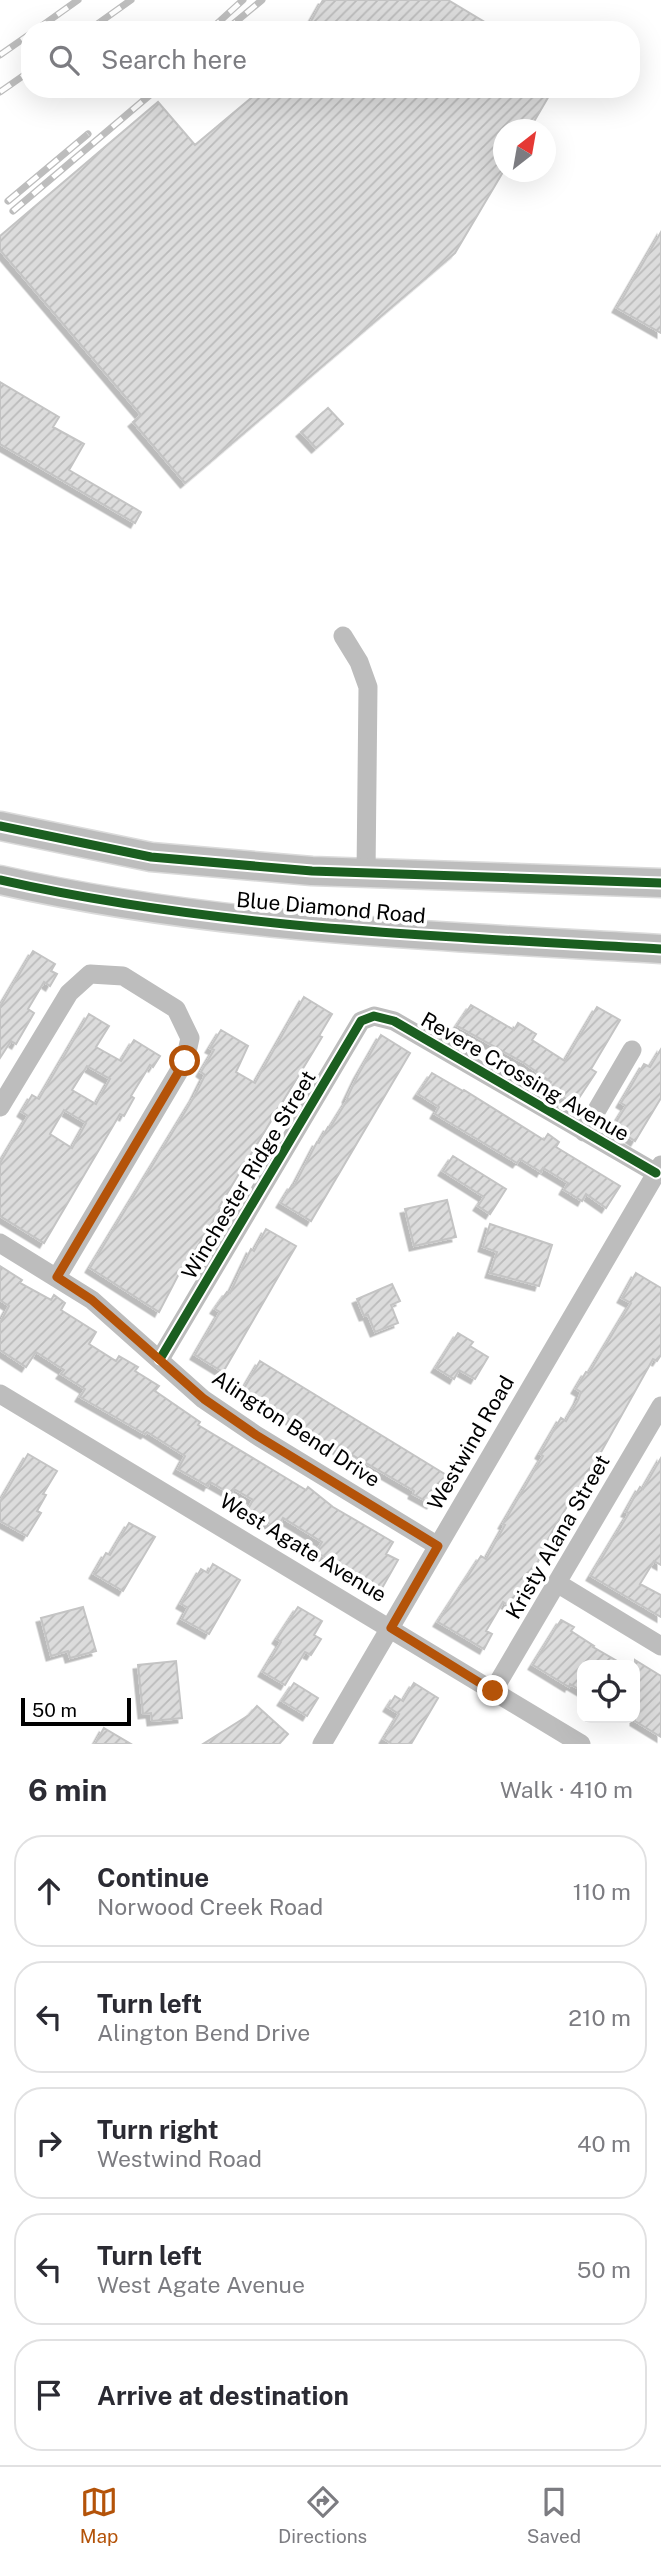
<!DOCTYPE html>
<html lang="en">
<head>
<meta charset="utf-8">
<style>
  :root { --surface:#fff; --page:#f2f2f3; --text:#2b2b33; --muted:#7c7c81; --line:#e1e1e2; --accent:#b45309 }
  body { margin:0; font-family:"Public Sans",sans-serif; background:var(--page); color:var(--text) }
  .controls { position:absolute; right:21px; bottom:21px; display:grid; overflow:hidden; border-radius:14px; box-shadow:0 7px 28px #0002 }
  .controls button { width:63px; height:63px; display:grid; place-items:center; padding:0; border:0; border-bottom:2px solid var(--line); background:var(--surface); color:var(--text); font:35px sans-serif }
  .compass { position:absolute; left:493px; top:119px; width:63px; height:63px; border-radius:50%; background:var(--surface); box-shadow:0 7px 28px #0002; rotate:31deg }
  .scale { position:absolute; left:21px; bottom:18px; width:110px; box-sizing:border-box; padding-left:7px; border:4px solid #000; border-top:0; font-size:19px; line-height:24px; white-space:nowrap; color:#000; -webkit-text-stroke:5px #fff; paint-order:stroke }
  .stop { position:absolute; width:21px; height:21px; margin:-16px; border:5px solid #b45309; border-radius:50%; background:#fff }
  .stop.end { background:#b45309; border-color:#fff; box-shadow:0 2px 7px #0008 }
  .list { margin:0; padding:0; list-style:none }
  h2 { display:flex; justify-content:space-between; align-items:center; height:91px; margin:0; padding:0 28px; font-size:30px }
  h2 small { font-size:23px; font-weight:400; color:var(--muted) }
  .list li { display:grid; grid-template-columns:46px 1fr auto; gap:21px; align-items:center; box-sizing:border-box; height:112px; margin:0 14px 14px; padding:0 14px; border:2px solid var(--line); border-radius:28px }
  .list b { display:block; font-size:26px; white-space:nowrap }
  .list p { margin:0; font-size:23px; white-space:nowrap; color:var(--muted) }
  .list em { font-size:23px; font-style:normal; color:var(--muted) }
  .icon { flex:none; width:38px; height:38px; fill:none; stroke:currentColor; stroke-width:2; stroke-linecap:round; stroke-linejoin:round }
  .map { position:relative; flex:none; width:661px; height:1744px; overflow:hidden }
  .search { position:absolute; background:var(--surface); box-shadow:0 7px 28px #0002; left:21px; right:21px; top:21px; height:77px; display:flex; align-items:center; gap:18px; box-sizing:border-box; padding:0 24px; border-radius:28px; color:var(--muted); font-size:26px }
  .sheet { height:721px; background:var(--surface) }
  nav { display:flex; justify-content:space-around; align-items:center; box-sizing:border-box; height:98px; border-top:2px solid var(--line); background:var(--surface); font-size:19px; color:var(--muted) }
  nav a { display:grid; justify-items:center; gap:4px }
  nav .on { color:var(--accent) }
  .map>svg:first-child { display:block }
  .building { fill:url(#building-hatch); stroke:#c4c4c4; stroke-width:2; fill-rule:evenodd; filter:url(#shadow) }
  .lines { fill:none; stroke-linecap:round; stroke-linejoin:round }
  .highway-casing { stroke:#dbdbdb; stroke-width:31 }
  .minor { stroke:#bdbdbd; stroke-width:19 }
  .highway { stroke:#bdbdbd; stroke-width:28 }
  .rail-casing { stroke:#bdbdbd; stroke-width:7 }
  .rail { stroke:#fff; stroke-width:4.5; stroke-dasharray:13; stroke-linecap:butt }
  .cycleway-casing { stroke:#fff; stroke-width:13 }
  .cycleway { stroke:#1b5e20; stroke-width:9 }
  .route { stroke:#b45309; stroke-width:9 }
  .labels { text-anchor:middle; stroke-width:7; stroke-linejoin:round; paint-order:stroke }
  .street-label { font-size:21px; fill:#000; stroke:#fff }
</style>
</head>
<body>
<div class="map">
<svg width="661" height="1744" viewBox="0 0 661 1744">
  <defs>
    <pattern id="building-hatch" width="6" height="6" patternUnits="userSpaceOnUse" patternTransform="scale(1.75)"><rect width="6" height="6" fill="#dcdcdc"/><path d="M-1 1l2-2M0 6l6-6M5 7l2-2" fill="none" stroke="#bbb"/></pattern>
    <filter id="shadow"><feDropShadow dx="-4.5" dy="4.5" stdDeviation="0" flood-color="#0004"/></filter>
  </defs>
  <rect width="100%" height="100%" fill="#fff"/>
  <path class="building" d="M323,0H448L498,30H306Z
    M262,89H553L529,130H503V172L455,253L185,483L133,422L141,415L0,250V236L158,102L195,145Z
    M661,232V333L617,308Z
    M0,382L59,417L53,427L84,444L69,470L141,512L135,523L0,444Z
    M328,408L343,424L316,448L301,432Z
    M33,951L55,964L51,971L57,974L50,986L44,982L28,1009L34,1013L16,1044L11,1041L0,1058V1007Z
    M304,997L332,1014L319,1036L322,1037L234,1182L219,1207L221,1208L185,1267L183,1266L159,1312L90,1268L194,1097L205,1075L201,1072L214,1050L210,1048L221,1030L248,1046L236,1072L255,1083Z
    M471,1005L514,1030L518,1023L536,1034L532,1040L565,1061L597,1007L620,1020L591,1069L596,1072L575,1104L547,1088L551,1082L524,1063L457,1026Z
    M89,1014L109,1026L96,1047L121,1061L134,1040L160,1056L153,1067L150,1065L131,1096L134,1098L124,1116L120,1114L44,1243L0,1216V1163L28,1116L22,1112L32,1095L39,1099ZM87,1066L110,1079L96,1104L72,1090ZM64,1110L86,1123L72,1148L50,1134Z
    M381,1035L410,1053L311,1221L281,1203L292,1185L294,1186L317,1142L319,1143L328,1127L330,1128L348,1099L347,1098L358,1075Z
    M661,1049V1098L635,1141L613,1127L626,1106L621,1103L644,1064L650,1067Z
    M432,1073L463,1091L464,1090L544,1140L548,1134L559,1142L556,1147L620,1186L606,1208L586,1194L582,1201L564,1190L568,1183L543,1168L541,1172L520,1159L517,1163L435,1114L439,1107L418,1094Z
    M453,1156L506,1189L490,1214L478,1206L484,1197L443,1171Z
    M447,1200L456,1237L414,1246L405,1209Z
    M490,1224L552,1245L539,1286L490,1273L497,1252L483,1247Z
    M266,1229L296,1246L223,1372L195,1355L220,1312L215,1309L227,1292L230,1293L251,1249L254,1251Z
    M0,1266L22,1280L20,1283L51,1300L54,1295L65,1303L61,1310L96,1332L89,1344L116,1361L119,1356L138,1367L135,1371L159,1386L155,1391L200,1422L198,1425L306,1490L308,1487L333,1507L393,1542L386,1554L398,1560L381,1590L316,1552L322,1542L283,1518L277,1528L247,1511L253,1500L234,1489L231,1494L210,1482L208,1486L178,1469L185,1456L147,1432L145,1434L80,1397L85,1389L61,1374L64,1370L36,1352L26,1367L0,1350V1323L9,1306L0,1300Z
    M636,1273L661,1288V1355L657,1361L653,1359L581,1488L579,1487L557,1523L541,1552L543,1553L511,1607L503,1602L486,1631L492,1634L484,1649L438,1622L481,1556L486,1559L505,1525L503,1524L543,1456L540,1454L561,1418L566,1421L578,1400L581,1392L576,1389L586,1372L589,1373L631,1303L622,1298Z
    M392,1284L400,1301L391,1305L398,1323L375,1332L368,1315L364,1316L357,1299Z
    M458,1333L473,1342L470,1346L488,1357L475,1379L459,1370L454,1379L436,1368Z
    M260,1361L448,1476L431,1504L413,1494L414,1491L347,1452L345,1454L243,1390Z
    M28,1454L57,1471L43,1494L46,1495L37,1511L41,1513L27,1536L0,1521V1502Z
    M661,1458V1565L654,1561L640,1584L661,1595V1617L591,1576L629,1513L626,1512L640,1487L643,1489Z
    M129,1523L155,1537L123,1591L94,1574L106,1553L110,1555Z
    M213,1564L240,1580L209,1634L182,1619L188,1608L181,1604L201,1569L208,1573Z
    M83,1607L96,1651L70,1658L68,1651L51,1656L41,1618Z
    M298,1607L322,1621L314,1635L321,1639L311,1655L305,1652L285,1685L263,1672L281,1642L277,1639Z
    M561,1620L574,1627L571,1631L594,1646L593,1647L624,1665H582V1691L570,1684L569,1687L533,1665Z
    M635,1660L661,1676V1737L635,1721Z
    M176,1661L182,1718L152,1721L151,1713L143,1714L138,1665Z
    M294,1683L318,1698L307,1716L282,1701Z
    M414,1683L438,1698L411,1744H392L384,1739L399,1714L388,1707L395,1696L403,1701Z
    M257,1706L288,1734L279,1744H203L249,1715Z
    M104,1728L131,1744H95Z"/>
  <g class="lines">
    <defs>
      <path id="highway" d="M0,826L151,857L312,871L661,883
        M0,880C217,929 440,936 661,949"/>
    </defs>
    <use href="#highway" class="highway-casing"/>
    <path class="minor" d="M343,636L359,662L368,687L366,874
      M0,1107L69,993L90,974L123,976L176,1009L190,1038L185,1061L57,1277
      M584,1132L632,1050
      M0,1243L92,1300L203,1399L256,1435L438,1546
      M160,1359L361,1021L374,1016L394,1021L656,1173
      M0,1394L581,1744
      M557,1583L661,1646
      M493,1691L661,1406
      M322,1744L661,1165"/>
    <use href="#highway" class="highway"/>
    <defs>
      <path id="rail" d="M36,30L78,0
        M89,30L131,0
        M210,30L243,0
        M226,30L262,0
        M0,55L30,34
        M0,92L30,71
        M8,201L88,134
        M13,211L157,89"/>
    </defs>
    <use href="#rail" class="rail-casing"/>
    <use href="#rail" class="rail"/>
    <defs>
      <path id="cycleway" d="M0,826L151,857L312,871L661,883
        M0,880C217,929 440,936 661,949
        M160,1359L361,1021L374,1016L394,1021L656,1173"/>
    </defs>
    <use href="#cycleway" class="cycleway-casing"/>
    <use href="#cycleway" class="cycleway"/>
  </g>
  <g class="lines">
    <path class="route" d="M185,1061L57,1277L92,1300L204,1399L256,1435L438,1546L391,1628L493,1691"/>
  </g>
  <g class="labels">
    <g class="street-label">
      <text transform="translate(331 908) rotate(5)" y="7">Blue Diamond Road</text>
      <text transform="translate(525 1077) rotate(30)" y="7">Revere Crossing Avenue</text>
      <text transform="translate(249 1175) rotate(-59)" y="7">Winchester Ridge Street</text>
      <text transform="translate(296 1429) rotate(33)" y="7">Alington Bend Drive</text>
      <text transform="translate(471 1443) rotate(-60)" y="7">Westwind Road</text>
      <text transform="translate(558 1537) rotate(-60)" y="7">Kristy Alana Street</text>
      <text transform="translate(303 1548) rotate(31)" y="7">West Agate Avenue</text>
    </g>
  </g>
</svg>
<div class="controls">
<button><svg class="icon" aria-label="locate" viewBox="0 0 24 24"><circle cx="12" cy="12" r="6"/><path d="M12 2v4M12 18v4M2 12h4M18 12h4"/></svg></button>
</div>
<svg class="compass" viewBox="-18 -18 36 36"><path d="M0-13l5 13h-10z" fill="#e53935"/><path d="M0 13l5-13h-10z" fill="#7c7c81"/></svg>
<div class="scale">50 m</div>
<div class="stop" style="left:185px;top:1061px"></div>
<div class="stop end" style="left:493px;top:1691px"></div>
<div class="search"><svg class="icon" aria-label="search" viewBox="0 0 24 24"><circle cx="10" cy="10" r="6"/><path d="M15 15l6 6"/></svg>Search here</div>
</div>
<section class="sheet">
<h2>6 min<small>Walk · 410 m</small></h2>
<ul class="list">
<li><svg class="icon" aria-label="ahead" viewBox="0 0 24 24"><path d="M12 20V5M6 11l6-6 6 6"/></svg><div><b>Continue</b><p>Norwood Creek Road</p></div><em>110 m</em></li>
<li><svg class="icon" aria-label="left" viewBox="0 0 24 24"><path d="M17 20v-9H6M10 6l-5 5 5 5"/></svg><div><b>Turn left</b><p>Alington Bend Drive</p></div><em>210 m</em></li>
<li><svg class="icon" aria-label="right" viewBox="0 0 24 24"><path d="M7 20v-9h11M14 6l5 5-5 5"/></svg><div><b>Turn right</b><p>Westwind Road</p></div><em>40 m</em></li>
<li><svg class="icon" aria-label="left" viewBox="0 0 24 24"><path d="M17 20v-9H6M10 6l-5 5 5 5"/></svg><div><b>Turn left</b><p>West Agate Avenue</p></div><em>50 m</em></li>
<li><svg class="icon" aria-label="arrive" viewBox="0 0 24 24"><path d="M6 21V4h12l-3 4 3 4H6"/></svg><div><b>Arrive at destination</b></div></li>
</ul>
</section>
<nav>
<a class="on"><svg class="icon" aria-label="map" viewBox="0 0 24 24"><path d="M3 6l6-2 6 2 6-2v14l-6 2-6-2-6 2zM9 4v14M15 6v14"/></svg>Map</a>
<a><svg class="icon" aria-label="directions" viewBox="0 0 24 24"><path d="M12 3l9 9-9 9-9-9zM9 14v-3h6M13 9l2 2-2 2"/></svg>Directions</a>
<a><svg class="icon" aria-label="saved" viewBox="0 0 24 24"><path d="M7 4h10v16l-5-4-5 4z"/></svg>Saved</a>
</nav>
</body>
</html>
